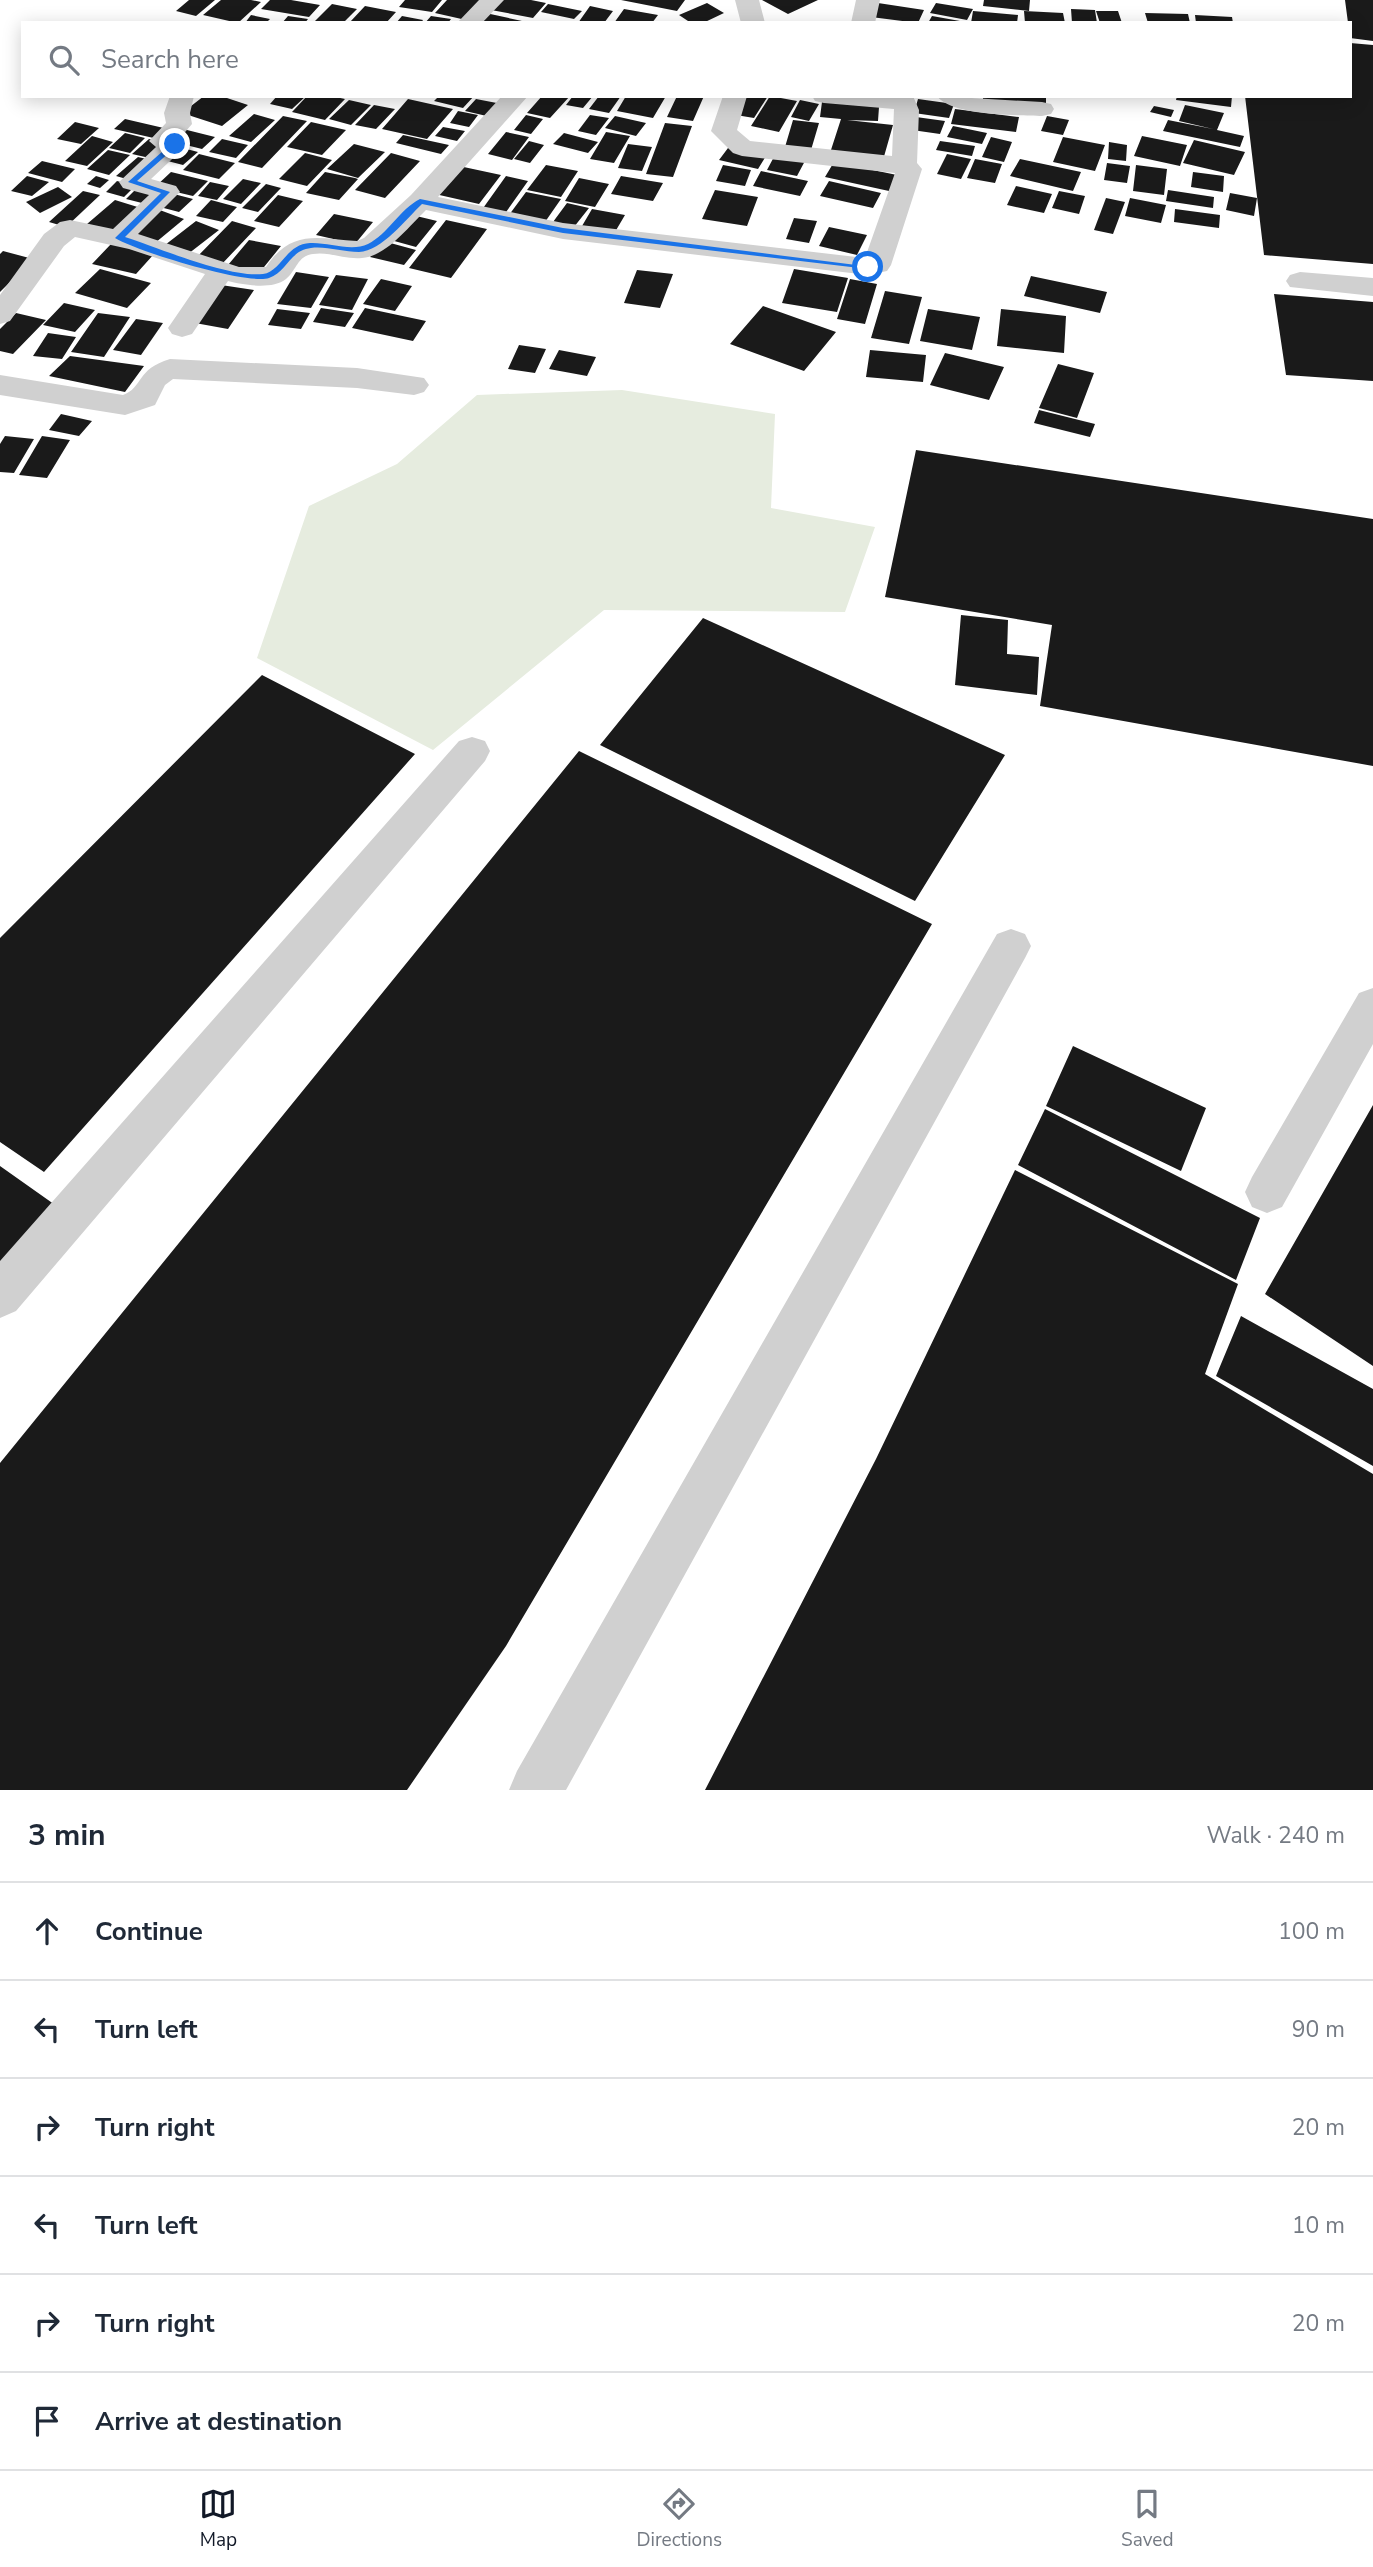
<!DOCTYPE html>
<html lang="en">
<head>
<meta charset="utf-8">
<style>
  :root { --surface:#fff; --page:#f6f6f7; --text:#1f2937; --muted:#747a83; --line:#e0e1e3; --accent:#111827 }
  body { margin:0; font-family:"Nunito Sans",sans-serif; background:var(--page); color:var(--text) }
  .stop { position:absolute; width:21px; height:21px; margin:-16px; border:5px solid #1a73e8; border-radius:50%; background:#fff }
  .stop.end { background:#1a73e8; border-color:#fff; box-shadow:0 2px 7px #0008 }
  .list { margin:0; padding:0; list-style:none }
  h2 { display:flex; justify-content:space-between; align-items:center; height:91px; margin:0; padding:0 28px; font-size:30px }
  h2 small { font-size:23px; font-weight:400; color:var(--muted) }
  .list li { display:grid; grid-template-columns:46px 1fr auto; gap:21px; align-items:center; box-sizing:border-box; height:98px; padding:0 28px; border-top:2px solid var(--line) }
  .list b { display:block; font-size:26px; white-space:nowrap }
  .list em { font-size:23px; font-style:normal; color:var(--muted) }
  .icon { flex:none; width:38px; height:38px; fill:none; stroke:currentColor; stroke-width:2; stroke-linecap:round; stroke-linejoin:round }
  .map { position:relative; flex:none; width:1373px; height:1790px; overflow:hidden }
  .search { position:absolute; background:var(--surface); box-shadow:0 4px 18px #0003; left:21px; right:21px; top:21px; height:77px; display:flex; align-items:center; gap:18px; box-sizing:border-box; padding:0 24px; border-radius:0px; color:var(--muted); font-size:26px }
  .sheet { height:679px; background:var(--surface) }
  nav { display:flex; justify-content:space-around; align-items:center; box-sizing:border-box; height:98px; border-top:2px solid var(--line); background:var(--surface); font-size:19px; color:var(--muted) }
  nav a { display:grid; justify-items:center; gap:4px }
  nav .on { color:var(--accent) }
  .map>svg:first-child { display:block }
  .green { fill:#e6ecdf }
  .building { fill:#1a1a1a }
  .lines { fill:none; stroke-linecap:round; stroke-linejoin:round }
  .minor { fill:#d0d0d0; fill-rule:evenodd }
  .route { fill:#1a73e8 }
</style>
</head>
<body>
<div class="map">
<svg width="1373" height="1790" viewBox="0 0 1373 1790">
  <rect width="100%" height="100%" fill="#fff"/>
  <path class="green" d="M622,390L775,414L771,508L875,527L845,612L604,610L433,750L257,658L309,506L397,464L477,395Z"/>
  <path class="building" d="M189,0H215L196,16L176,11Z
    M221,0H251L261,2L238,23L203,15Z
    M270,0H291L320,5L309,17L261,9Z
    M405,0H442L432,12L399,7Z
    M447,0H484L466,20L435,13Z
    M500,0H531L546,3L533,18L491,10Z
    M621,0H685L677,11Z
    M762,0H818L788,14Z
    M984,0H1030L1029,11L983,6Z
    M1345,0H1373V41L1350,38Z
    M707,3L724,13L703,23H691L679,15Z
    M878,3L924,10L918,23L871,17Z
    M936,3L973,9L967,20L930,13Z
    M332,4L357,9L343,23H313Z
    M548,4L582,11L574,19L541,12Z
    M365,6L396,12L386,23L350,22Z
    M590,6L613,11L604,23H578Z
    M624,9L658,15L652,23H614Z
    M1071,9L1095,10L1097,23H1072Z
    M973,11L1018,15L1017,23H971Z
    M1024,11L1063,13L1065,23H1025Z
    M1096,11H1118L1122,23H1100Z
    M481,12L522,21L471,23Z
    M1145,13L1188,14L1190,23H1148Z
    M251,15L270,19L266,23H245Z
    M1195,15L1232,17L1233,23H1196Z
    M288,16L308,19L305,23H282Z
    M402,16L423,20L421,23H396Z
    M431,16L451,19L448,23H425Z
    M932,16L960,21V23H928Z
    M1350,43L1373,45V264L1264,255L1245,96H1350Z
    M204,96H221L248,105L222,126L182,113Z
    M277,96H306L292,109L270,104Z
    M307,96H331L345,99L325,120L292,112Z
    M439,96H474L463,108L434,101Z
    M542,96H570L550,118L527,113Z
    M573,96H593L583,108L566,105Z
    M599,96H621L609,113L589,109Z
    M626,96H666L653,118L617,111Z
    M677,96H704L693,121L667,117Z
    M741,96H768L754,118L730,114Z
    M770,96L797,101L779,132L751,126Z
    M983,96H1046V105L983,100Z
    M1177,96H1232L1231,107L1176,100Z
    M408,99L453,109L427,139L382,129Z
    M476,99L502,104L491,117L465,111Z
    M918,99L954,104L949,118L914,113Z
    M349,100L371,105L351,125L329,119Z
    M800,100L819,104L809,121L791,117Z
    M822,102L879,107L878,121L847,120L893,125L883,160L830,153L841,119L820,117Z
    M374,105L395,109L376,129L355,125Z
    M1185,105L1224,113L1217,130L1244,136L1240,147L1163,131L1168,120L1213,129L1179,121Z
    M1154,106L1174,110L1171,117L1150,112Z
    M955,109L1019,117L1016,132L951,124Z
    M458,111L478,115L469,127L450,123Z
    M254,114L275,120L251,142L229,136Z
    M526,115L543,119L531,134L514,130Z
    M590,115L609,118L596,135L578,131Z
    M283,116L307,121L262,168L238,162Z
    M615,116L646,123L636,136L605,128Z
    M1047,116L1069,120L1063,135L1041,131Z
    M916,117L945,121L940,134L912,130Z
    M125,119L168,129L158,139L114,129Z
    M793,120L819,123L811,150L785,147Z
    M75,122L99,128L81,144L57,139Z
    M311,122L346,130L322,155L287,147Z
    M665,123L692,126L673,177L646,174Z
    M953,126L987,133L982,144L947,137Z
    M443,127L465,131L457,141L435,136Z
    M179,128L215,137L202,149L166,140Z
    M506,132L529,137L512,160L488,154Z
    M606,132L630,136L614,163L590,159Z
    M125,133L145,138L130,153L109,148Z
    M564,133L598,142L588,153L553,144Z
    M403,135L449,145L441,154L396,143Z
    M92,136L113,142L87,166L65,161Z
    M1142,136L1187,145L1180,166L1134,156Z
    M991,137L1012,142L1004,162L982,157Z
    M1063,137L1105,145L1095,171L1053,162Z
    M149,139L170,144L154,159L132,154Z
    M222,139L248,145L236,158L209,152Z
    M1194,140L1245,152L1234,175L1183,163Z
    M529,141L544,145L530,163L514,159Z
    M940,141L975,146L972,156L936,150Z
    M1109,142L1127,145L1126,161L1108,159Z
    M354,144L385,152L358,178L327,169Z
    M628,144L652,147L642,171L618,168Z
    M175,146L198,152L183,165L160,159Z
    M728,148L766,156L758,169L719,160Z
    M108,150L130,155L109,175L87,169Z
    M305,153L332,160L307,186L279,179Z
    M391,153L420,161L385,198L355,190Z
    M776,153L806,159L797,176L767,170Z
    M199,154L235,163L219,179L183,170Z
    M947,154L971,159L961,179L937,174Z
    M138,157L151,160L130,180L116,176Z
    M975,159L1002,164L995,183L967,178Z
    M1020,159L1081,172L1073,191L1010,176Z
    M42,161L75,169L62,182L28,173Z
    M834,162L897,175L889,191L825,177Z
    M1107,163L1130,166L1127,183L1104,180Z
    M546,165L578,171L561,197L527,190Z
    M723,165L751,170L745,186L716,181Z
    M1136,165L1167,169L1164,195L1133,191Z
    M459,166L501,175L479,204L435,194Z
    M761,171L808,181L800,196L753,186Z
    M171,172L208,181L193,196L155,187Z
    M325,172L355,178L358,179L339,200L306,193Z
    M1193,172L1224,176L1223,192L1191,187Z
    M27,176L49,182L32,196L11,191Z
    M96,176L109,180L100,188L87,184Z
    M506,176L528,181L504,215L481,211Z
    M621,176L663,183L653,201L611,194Z
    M579,178L609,184L595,207L565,201Z
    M243,179L261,183L241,204L223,199Z
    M117,181L135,186L124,197L106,192Z
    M829,181L881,193L873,208L820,196Z
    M210,182L229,186L217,200L198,196Z
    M266,184L281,188L258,212L242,208Z
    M139,186L163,192L150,205L126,199Z
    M1016,186L1052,194L1044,213L1007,205Z
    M58,187L72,197L40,213L26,202Z
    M715,190L758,197L747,226L702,219Z
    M1168,190L1214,197L1213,208L1166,201Z
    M83,191L100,195L66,227L49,222Z
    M1059,191L1085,196L1079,214L1052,208Z
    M526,192L561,199L545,222L509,215Z
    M170,193L193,199L179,212L156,206Z
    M1230,193L1257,198L1254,216L1226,210Z
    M278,195L303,201L279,227L254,221Z
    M1106,198L1125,202L1113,234L1094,230Z
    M1130,198L1166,205L1161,223L1125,216Z
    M115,200L144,209L117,233L87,224Z
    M211,200L237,207L223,222L196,216Z
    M567,203L589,208L574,227L553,222Z
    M157,209L184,219L155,243L128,234Z
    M592,209L625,215L615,232L582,226Z
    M1175,209L1220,215L1219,228L1174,222Z
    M334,214L373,222L355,244L316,235Z
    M408,214L437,221L416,247L387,239Z
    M794,218L817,221L809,243L786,239Z
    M446,220L487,229L451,278L409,268Z
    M196,221L219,230L188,254L165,245Z
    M232,221L256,228L221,265L196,258Z
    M829,227L867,235L857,255L819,246Z
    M249,240L281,246L260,272L228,265Z
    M383,241L416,250L404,265L370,257Z
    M111,244L154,254L136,274L92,264Z
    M3,251L33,259L0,292V254Z
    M100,269L151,283L127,308L75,293Z
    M794,269L848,278L837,312L782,303Z
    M637,270L673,274L660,308L624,303Z
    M296,272L329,277L311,308L277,304Z
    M336,275L368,279L352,310L319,305Z
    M1031,276L1107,292L1100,313L1024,296Z
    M381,279L412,286L395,311L363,304Z
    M850,279L877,284L865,324L837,319Z
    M221,285L254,290L228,329L195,323Z
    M885,291L922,297L909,344L871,338Z
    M1274,294L1373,302V381L1286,375Z
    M64,303L95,310L75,332L43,325Z
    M763,306L836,332L804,371L730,344Z
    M321,308L354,313L345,327L313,322Z
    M365,308L426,321L413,341L352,328Z
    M277,309L310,313L301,329L268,325Z
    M928,309L980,317L972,350L920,341Z
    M1001,309L1066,316L1064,353L997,346Z
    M16,313L46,320L13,354L0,351V329Z
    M98,313L130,317L104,357L71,352Z
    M136,319L163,323L141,355L113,350Z
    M48,333L76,337L62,359L33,356Z
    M519,345L546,349L535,373L508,369Z
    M559,350L596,357L587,376L549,369Z
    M870,350L926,355L923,382L866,377Z
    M945,353L1004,367L989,400L930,385Z
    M70,356L144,366L125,392L49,376Z
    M1058,364L1094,373L1077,418L1039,408Z
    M1039,410L1095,424L1090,437L1034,423Z
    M61,414L92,421L79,436L49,430Z
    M5,436L34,439L14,473L0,472V444Z
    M42,436L70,440L47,478L19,475Z
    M916,450L1373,519V766L1040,706L1052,625L885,597Z
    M961,615L1008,620L1007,654L1039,657L1037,695L955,685Z
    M703,618L1005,755L915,901L600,745Z
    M262,675L415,754L44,1172L0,1142V938Z
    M579,751L932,924L506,1646L407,1790H0V1463Z
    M1073,1046L1206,1108L1181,1171L1046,1106Z
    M1373,1105V1366L1265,1294Z
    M1045,1109L1260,1218L1236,1280L1018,1165Z
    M0,1166L58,1207L0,1273Z
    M1015,1170L1238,1284L1205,1374L1373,1474V1790H705L876,1459Z
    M1241,1316L1373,1389V1466L1216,1376Z"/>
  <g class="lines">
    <path class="minor" d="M479,0H504L482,23H457Z
      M735,0H759L765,23H741Z
      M856,0H880L875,23H851Z
      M170,96H194L190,113L192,124L180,138L188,144L151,179L176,186L180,192L138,234L239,267H266C291,229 317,238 357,241L364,238L411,195L502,96H528L438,197L563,223L865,258L895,173L742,156L733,153L711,131L723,96H747L737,130L750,141L892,156L894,109L824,103L815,101L812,96H913L919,110L917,163L922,169L891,265L887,271L868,275L563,239L426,210C408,227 387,256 362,258C346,260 328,251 313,254C297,256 297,270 286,279C272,290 244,285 228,281L192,334L182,337L172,334L168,328L205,274L129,249L75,237L64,246L10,321L0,324V295L44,234L60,222L70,220L113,229L149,195L123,188L119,182L156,147L149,141L166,123L164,113Z
      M937,96L1042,102L1051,104L1054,109L1051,114L1042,116C1018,115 951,116 937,96Z
      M1300,272L1373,278V296L1290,287L1286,281L1290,275Z
      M170,359L357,368L424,378L429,385L424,392L414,395L357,388L173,379L165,385L155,405L125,415L0,395V375L123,395C143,388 136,369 170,359Z
      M472,737L485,741L490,751L485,761L16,1311L0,1318V1261L459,741Z
      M1011,929L1025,934L1031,946L1025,958L566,1790H509L517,1771L997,934Z
      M1373,988V1044L1282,1207L1267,1213L1252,1207L1245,1192L1252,1177L1359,993Z"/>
  </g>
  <path class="route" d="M172,143L179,144L137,181L170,192L125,237C159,248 229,278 263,274C281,272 286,244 310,243C328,242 351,252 368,244C388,234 400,209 420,199L563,228L872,267L868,269L563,233L422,204C406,219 382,251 359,252C343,252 326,246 311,248C290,250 287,272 269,278C246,285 136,251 115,238L161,193L128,182Z"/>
</svg>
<div class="stop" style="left:868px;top:267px"></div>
<div class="stop end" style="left:175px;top:144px"></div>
<div class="search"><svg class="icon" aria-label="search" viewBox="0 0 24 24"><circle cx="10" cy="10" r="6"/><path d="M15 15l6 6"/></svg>Search here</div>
</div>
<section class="sheet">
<h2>3 min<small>Walk · 240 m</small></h2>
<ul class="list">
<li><svg class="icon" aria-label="ahead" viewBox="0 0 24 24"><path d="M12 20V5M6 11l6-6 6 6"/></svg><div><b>Continue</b></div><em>100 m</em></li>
<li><svg class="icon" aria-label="left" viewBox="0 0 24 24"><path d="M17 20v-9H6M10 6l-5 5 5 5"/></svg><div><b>Turn left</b></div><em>90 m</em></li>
<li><svg class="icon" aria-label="right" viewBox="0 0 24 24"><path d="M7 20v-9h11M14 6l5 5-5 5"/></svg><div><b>Turn right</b></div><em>20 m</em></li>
<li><svg class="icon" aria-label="left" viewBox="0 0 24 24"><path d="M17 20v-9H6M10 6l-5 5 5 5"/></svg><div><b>Turn left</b></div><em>10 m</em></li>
<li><svg class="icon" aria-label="right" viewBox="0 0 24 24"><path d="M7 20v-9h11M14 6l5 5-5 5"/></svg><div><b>Turn right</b></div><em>20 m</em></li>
<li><svg class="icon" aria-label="arrive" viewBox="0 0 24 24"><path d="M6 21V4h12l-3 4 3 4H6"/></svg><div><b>Arrive at destination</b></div></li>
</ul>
</section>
<nav>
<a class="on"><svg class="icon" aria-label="map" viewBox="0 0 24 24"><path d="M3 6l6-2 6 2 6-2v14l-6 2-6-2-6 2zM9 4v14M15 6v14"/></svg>Map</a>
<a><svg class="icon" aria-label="directions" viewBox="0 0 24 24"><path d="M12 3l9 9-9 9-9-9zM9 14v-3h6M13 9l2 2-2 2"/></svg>Directions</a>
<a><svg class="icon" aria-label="saved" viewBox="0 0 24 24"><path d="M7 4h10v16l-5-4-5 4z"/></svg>Saved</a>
</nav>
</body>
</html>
